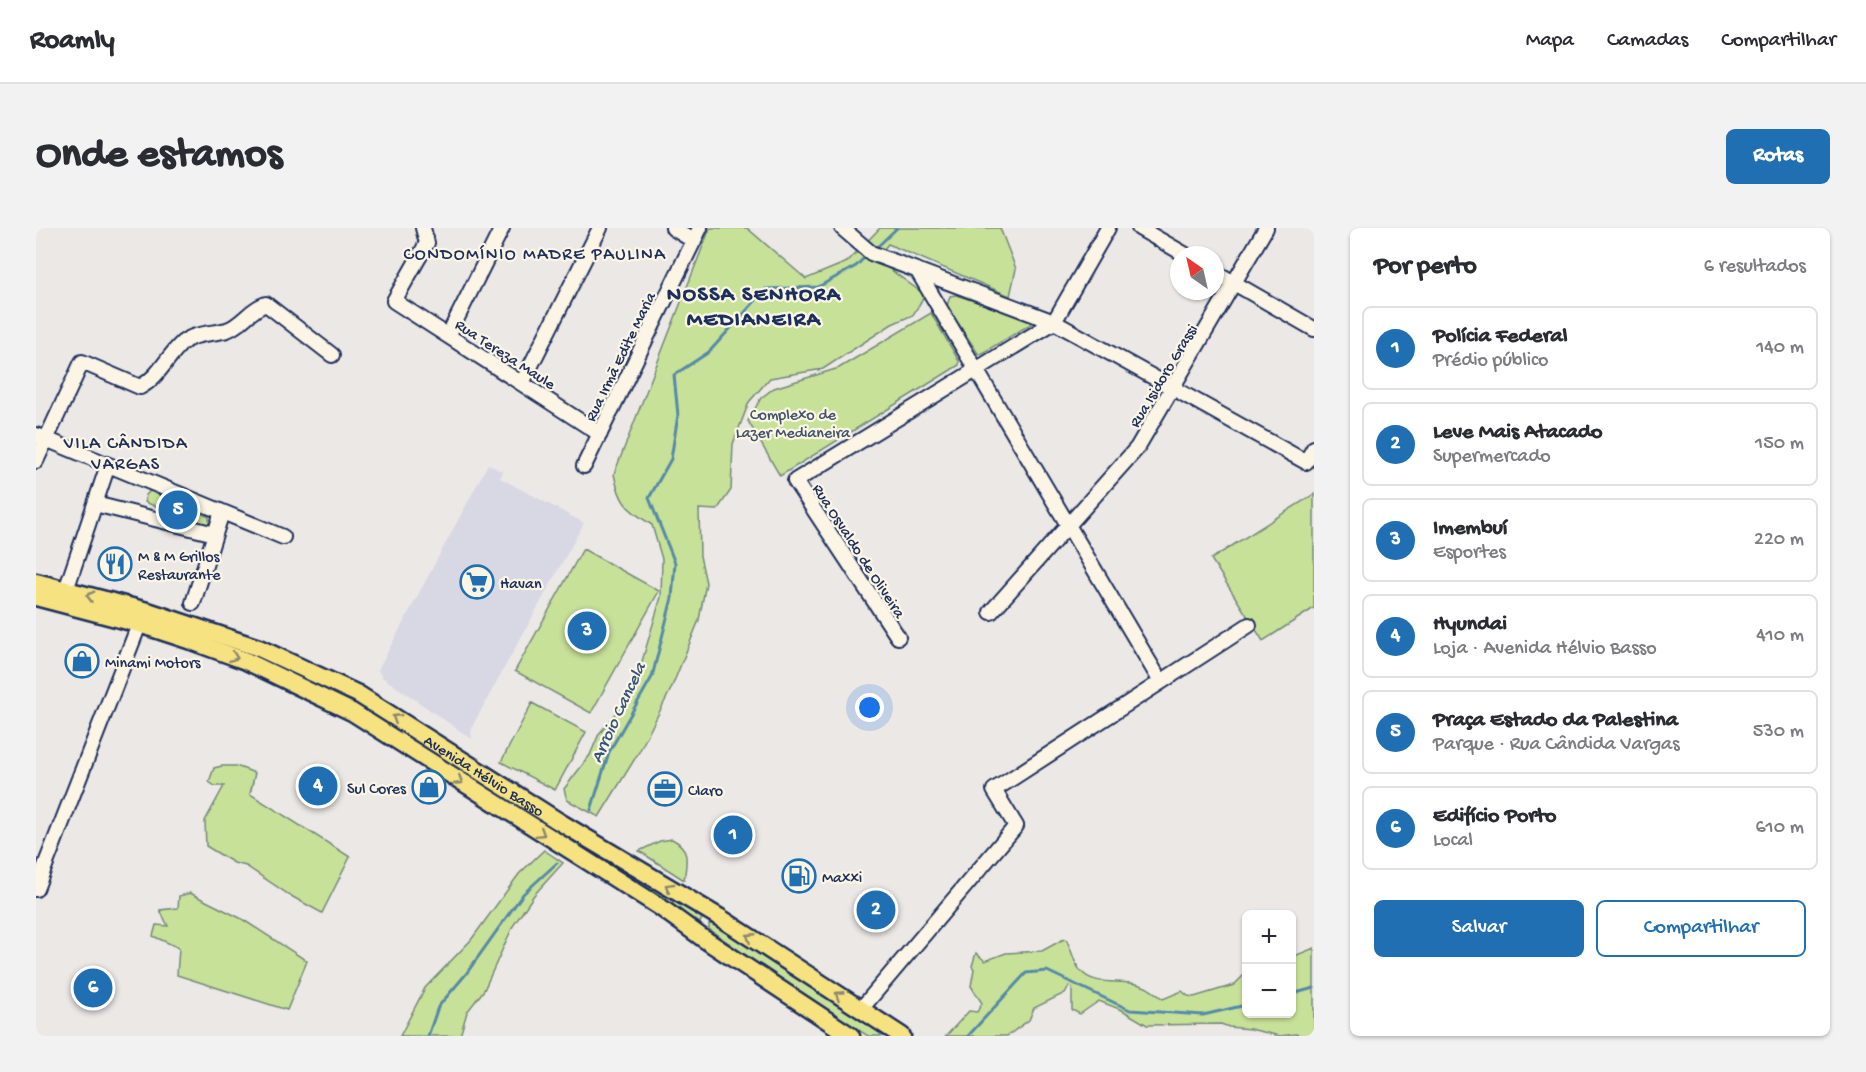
<!DOCTYPE html>
<html lang="pt">
<head>
<meta charset="utf-8">
<style>
  :root { --surface:#fff; --page:#f2f2f3; --text:#2b2b33; --muted:#7c7c81; --line:#e1e1e2; --accent:#1f6fb2 }
  body { margin:0; font-family:"Gochi Hand",sans-serif; background:var(--page); color:var(--text) }
  .controls { position:absolute; right:18px; bottom:18px; display:grid; overflow:hidden; border-radius:9px; box-shadow:0 2px 4px #0004 }
  .controls button { width:54px; height:54px; display:grid; place-items:center; padding:0; border:0; border-bottom:2px solid var(--line); background:var(--surface); color:var(--text); font:30px sans-serif }
  .compass { position:absolute; left:1134px; top:18px; width:54px; height:54px; border-radius:50%; background:var(--surface); box-shadow:0 2px 4px #0004; rotate:326deg }
  .you { position:absolute; left:834px; top:480px; width:21px; height:21px; margin:-15px; border:4px solid #fff; border-radius:50%; background:#1a73e8; box-shadow:0 0 0 9px #1a73e833 }
  .badge { display:grid; place-items:center; width:39px; height:39px; border-radius:50%; background:var(--accent); color:#fff; font-size:20px; font-weight:700 }
  .pin { position:absolute; translate:-50% -50%; border:3px solid #fff; box-shadow:0 2px 6px #0006 }
  .list { margin:0; padding:0; list-style:none }
  h2 { display:flex; justify-content:space-between; align-items:center; height:78px; margin:0; padding:0 24px; font-size:26px }
  h2 small { font-size:20px; font-weight:400; color:var(--muted) }
  .list li { display:grid; grid-template-columns:39px 1fr auto; gap:18px; align-items:center; box-sizing:border-box; height:84px; margin:0 12px 12px; padding:0 12px; border:2px solid var(--line); border-radius:9px }
  .list b { display:block; font-size:22px; white-space:nowrap }
  .list p { margin:0; font-size:20px; white-space:nowrap; color:var(--muted) }
  .list em { font-size:20px; font-style:normal; color:var(--muted) }
  .actions { display:flex; gap:12px; padding:18px 24px }
  .actions a { flex:1; padding:14px 0; border:2px solid var(--accent); border-radius:9px; text-align:center; font-size:21px; color:var(--accent) }
  .actions .main { background:var(--accent); color:#fff }
  .map { position:relative; flex:none; width:1278px; height:808px; overflow:hidden; border-radius:9px }
  header { display:flex; align-items:center; gap:36px; box-sizing:border-box; height:84px; padding:0 30px; background:var(--surface); border-bottom:2px solid var(--line) }
  header strong { font-size:28px }
  nav { display:flex; gap:33px; margin-inline-start:auto; font-size:21px }
  .intro { display:flex; align-items:center; justify-content:space-between; box-sizing:border-box; height:144px; padding:0 36px }
  h1 { margin:0; font-size:42px }
  .button { padding:15px 27px; border-radius:9px; background:var(--accent); color:#fff; font-size:21px; font-weight:700 }
  main { display:flex; gap:36px; padding:0 36px }
  aside { flex:1; background:var(--surface); border-radius:9px; box-shadow:0 2px 4px #0004 }
  .map>svg:first-child { display:block }
  .built { fill:#d8d8e5 }
  .green { fill:#c8e198; stroke:#72887b; stroke-width:1.5 }
  .lines { fill:none; stroke-linecap:round; stroke-linejoin:round }
  .stream { stroke:#558aa8; stroke-width:3 }
  .minor-casing { stroke:#1b2f5e; stroke-width:18 }
  .major-casing { stroke:#1b2f5e; stroke-width:21 }
  .minor { stroke:#fcf5e5; stroke-width:14 }
  .major { stroke:#f7e281; stroke-width:16 }
  .oneway { stroke:#898870 }
  .labels { text-anchor:middle; stroke-width:4.5; stroke-linejoin:round; paint-order:stroke }
  .street-label { font-size:16px; fill:#1b2f5e; stroke:#fcf5e5 }
  .park-label { font-size:16px; fill:#3e536a; stroke:#fcf5e5 }
  .poi-label { font-size:16px; fill:#1b2f5e; stroke:#fcf5e5; text-anchor:start }
  .neighbourhood-label { font-size:18px; letter-spacing:1.5px; fill:#1b2f5e; stroke:#fcf5e5 }
  .water-label { font-size:18px; font-style:italic; fill:#33557d; stroke:#fcf5e5 }
  .district-label { font-size:22px; font-weight:bold; letter-spacing:1.5px; fill:#1b2f5e; stroke:#fcf5e5 }
</style>
</head>
<body>
<header>
<strong>Roamly</strong>
<nav><a>Mapa</a><a>Camadas</a><a>Compartilhar</a></nav>
</header>
<div class="intro"><h1>Onde estamos</h1><a class="button">Rotas</a></div>
<main>
<div class="map">
<svg width="1278" height="808" viewBox="0 0 1278 808">
  <rect width="100%" height="100%" fill="#ece8e5"/>
  <filter id="ink" filterUnits="userSpaceOnUse"><feTurbulence type="fractalNoise" baseFrequency=".0167" numOctaves="2"/><feDisplacementMap in="SourceGraphic" scale="12" xChannelSelector="R" yChannelSelector="G"/><feConvolveMatrix kernelMatrix="1 2 1 2 8 2 1 2 1" color-interpolation-filters="sRGB"/></filter>
  <g filter="url(#ink)">
    <path class="built" d="M452,236L467,244L464,250L548,295L438,495L435,504L436,511L346,449L342,442Z"/>
    <path class="green" d="M674,0H711L770,51L811,34L844,0H964L980,41L974,68L852,16L840,31L889,67L877,87L856,96L787,141L734,150L713,174L697,216L695,262L681,282L663,281L664,328L670,355L663,392L635,461L603,524L563,589L531,572L528,561L554,527L563,506L597,464L625,369L626,331L616,297C591,281 584,276 578,246Z
      M920,67L992,91L995,96L943,127L911,78L914,68Z
      M895,85L923,133V137L744,248L712,193L725,170L738,160L803,140Z
      M115,262L173,289V295L168,299L109,274L110,267Z
      M1278,266V380L1227,413L1175,331Z
      M547,321L623,363L555,485L479,443Z
      M143,400C170,410 199,418 225,429C381,499 520,602 666,690L664,695L635,678L567,631L404,527L339,490Z
      M496,475L550,504L519,562L465,534Z
      M186,538H200L219,545L214,566L314,629L286,685L255,668L210,638L198,635L170,618L169,593L188,558H179L173,554L178,540Z
      M636,611C654,620 651,634 648,652L603,623L624,613Z
      M508,622L527,635L498,667L477,698L448,762L431,784L424,808H364L389,760L435,712L483,646Z
      M154,665L206,691L271,733L251,782L141,747L143,720L117,708L120,697L132,698L124,682L142,680L143,668Z
      M673,696H676L762,749L848,808H832L755,759L673,701Z
      M1030,711C1036,721 1037,734 1044,742C1059,761 1087,749 1107,758C1114,760 1121,767 1127,771L1146,763L1152,768L1158,769L1198,757L1210,745V786H1256V729L1278,720V808H1264L1260,806L1244,808L1214,801L1193,799L1185,796L1111,797L1086,782L1063,773L1044,786L1036,782V760L1033,758L1029,765L998,780L993,792L971,808H910L933,783L941,784L946,775L935,758L938,741L936,738L940,725L949,733L970,725L1006,723L1026,712Z"/>
    <g class="lines">
      <path class="stream" d="M839,21L861,0
        M555,582L573,524L616,449L636,370L639,335L613,270L635,231L642,187L638,147L673,124L730,61L782,59L820,38L831,27
        M1256,766L1278,760
        M392,808L402,779L430,746L487,666L521,635
        M932,808L990,745L1011,743L1094,782L1167,787L1210,777"/>
      <defs>
        <path id="minor" d="M387,0L391,15L358,73L564,206
          M637,0L658,13
          M806,0L835,25L1018,94L1270,234L1278,220
          M1103,0L1150,27
          M881,42L1125,454
          M1179,44L1278,101
          M412,108L466,0
          M486,155L564,0
          M0,207L247,309
          M0,233L46,134L104,159C123,149 130,130 146,115C158,105 176,106 191,102C206,97 214,81 230,76L296,127
          M548,238L664,0
          M59,276L179,306
          M30,362L72,237
          M157,375L186,284
          M955,384L1101,220L1230,0
          M862,409L759,253L1018,94L1072,0
          M0,661L106,389
          M825,781L980,598L958,562L1213,397"/>
        <g id="major">
          <path id="s1" d="M0,354L115,384L223,420L322,466L522,593L683,689L866,808"/>
          <path d="M0,369L103,396L155,413L210,433L316,484L624,679L668,711L815,808"/>
        </g>
      </defs>
      <use href="#minor" class="minor-casing"/>
      <use href="#major" class="major-casing"/>
      <use href="#minor" class="minor"/>
      <use href="#major" class="major"/>
    </g>
    <defs><path id="oneway-chevron" d="M-2-3.5L2.5 0L-2 3.5" fill="none" stroke-width="1.6" stroke-linecap="round" stroke-linejoin="round" transform="scale(1.5)"/></defs>
    <g class="oneway">
      <use href="#oneway-chevron" transform="translate(54 368) rotate(-165)"/>
      <use href="#oneway-chevron" transform="translate(198 429) rotate(20)"/>
      <use href="#oneway-chevron" transform="translate(360 490) rotate(-148)"/>
      <use href="#oneway-chevron" transform="translate(423 553) rotate(32)"/>
      <use href="#oneway-chevron" transform="translate(505 605) rotate(32)"/>
      <use href="#oneway-chevron" transform="translate(633 659) rotate(-149)"/>
      <use href="#oneway-chevron" transform="translate(714 709) rotate(-147)"/>
      <use href="#oneway-chevron" transform="translate(803 767) rotate(-147)"/>
    </g>
  </g>
  <defs>
    <symbol id="restaurant-ring" viewBox="-11 -11 22 22"><circle r="9.5" fill="#fcf5e5" stroke="#1f6fb2" stroke-width="1.5"/><path d="M-5-6h1v4h1v-4h1v4h1v-4h1v5L-1.5 .5V6h-2V.5L-5-1ZM5-6V6H3V1.5H1.5Q1.5-4 5-6Z" fill="#1f6fb2"/></symbol>
    <symbol id="supermarket-ring" viewBox="-11 -11 22 22"><circle r="9.5" fill="#fcf5e5" stroke="#1f6fb2" stroke-width="1.5"/><path d="M-6-5.5h2.5l.6 2H6L4.5 2H-2.5L-4.4-4H-6ZM-1.5 3.2a1.3 1.3 0 1 0 .1 0ZM3 3.2a1.3 1.3 0 1 0 .1 0Z" fill="#1f6fb2"/></symbol>
    <symbol id="shop-ring" viewBox="-11 -11 22 22"><circle r="9.5" fill="#fcf5e5" stroke="#1f6fb2" stroke-width="1.5"/><path d="M-5-2.5h2.3a2.7 3.5 0 0 1 5.4 0H5L5.5 6h-11ZM-1.5-2.5h3a1.5 2.3 0 0 0-3 0Z" fill="#1f6fb2"/></symbol>
    <symbol id="office-ring" viewBox="-11 -11 22 22"><circle r="9.5" fill="#fcf5e5" stroke="#1f6fb2" stroke-width="1.5"/><path d="M-6-3h4V-5.5h4V-3h4V5H-6ZM-1-4.5V-3h2v-1.5ZM-6 0V1H6V0Z" fill="#1f6fb2"/></symbol>
    <symbol id="fuel-ring" viewBox="-11 -11 22 22"><circle r="9.5" fill="#fcf5e5" stroke="#1f6fb2" stroke-width="1.5"/><path d="M-5.5-6h7V0h2V4h1.3V-2.5L3-4.5l.8-.8L6-3V5H2.5V1h-1V6h-7ZM-4.2-4.7v3.2H.2V-4.7Z" fill="#1f6fb2"/></symbol>
  </defs>
  <g fill-rule="evenodd">
    <use href="#restaurant-ring" x="60" y="317" width="38" height="38"/>
    <use href="#supermarket-ring" x="422" y="335" width="38" height="38"/>
    <use href="#shop-ring" x="27" y="414" width="38" height="38"/>
    <use href="#shop-ring" x="374" y="540" width="38" height="38"/>
    <use href="#office-ring" x="610" y="542" width="38" height="38"/>
    <use href="#fuel-ring" x="744" y="629" width="38" height="38"/>
  </g>
  <g class="labels">
    <g class="street-label">
      <text transform="translate(470 125) rotate(33)" y="6">Rua Tereza Maule</text>
      <text transform="translate(583 128) rotate(-64)" y="6">Rua Irmã Edite Maria</text>
      <text transform="translate(1126 147) rotate(-59)" y="6">Rua Isidoro Grassi</text>
      <text transform="translate(824 322) rotate(57)" y="6">Rua Osvaldo de Oliveira</text>
      <text dy="6" stroke="none"><textPath href="#s1" startOffset="492">Avenida Hélvio Basso</textPath></text>
    </g>
    <g class="park-label">
      <text x="757" y="191">Complexo de<tspan x="757" dy="18">Lazer Medianeira</tspan></text>
    </g>
    <g class="poi-label">
      <text x="102" y="333">M &amp; M Grillos<tspan x="102" dy="18">Restaurante</tspan></text>
      <text x="464" y="360">Havan</text>
      <text x="69" y="439">Minami Motors</text>
      <text x="370" y="565" text-anchor="end">Sul Cores</text>
      <text x="652" y="567">Claro</text>
      <text x="786" y="654">Maxxi</text>
    </g>
    <g class="neighbourhood-label">
      <text x="499" y="31">CONDOMÍNIO MADRE PAULINA</text>
      <text x="90" y="220">VILA CÂNDIDA<tspan x="90" dy="21">VARGAS</tspan></text>
    </g>
    <g class="water-label">
      <text transform="translate(581 484) rotate(-65)" y="6">Arroio Cancela</text>
    </g>
    <g class="district-label">
      <text x="718" y="72">NOSSA SENHORA<tspan x="718" dy="25">MEDIANEIRA</tspan></text>
    </g>
  </g>
</svg>
<div class="controls">
<button>+</button>
<button>−</button>
</div>
<svg class="compass" viewBox="-18 -18 36 36"><path d="M0-13l5 13h-10z" fill="#e53935"/><path d="M0 13l5-13h-10z" fill="#7c7c81"/></svg>
<div class="you"></div>
<div class="pin badge" style="left:697px;top:607px">1</div>
<div class="pin badge" style="left:840px;top:682px">2</div>
<div class="pin badge" style="left:551px;top:403px">3</div>
<div class="pin badge" style="left:282px;top:558px">4</div>
<div class="pin badge" style="left:142px;top:282px">5</div>
<div class="pin badge" style="left:57px;top:760px">6</div>
</div>
<aside>
<h2>Por perto<small>6 resultados</small></h2>
<ul class="list">
<li><span class="badge">1</span><div><b>Polícia Federal</b><p>Prédio público</p></div><em>140 m</em></li>
<li><span class="badge">2</span><div><b>Leve Mais Atacado</b><p>Supermercado</p></div><em>150 m</em></li>
<li><span class="badge">3</span><div><b>Imembuí</b><p>Esportes</p></div><em>220 m</em></li>
<li><span class="badge">4</span><div><b>Hyundai</b><p>Loja · Avenida Hélvio Basso</p></div><em>410 m</em></li>
<li><span class="badge">5</span><div><b>Praça Estado da Palestina</b><p>Parque · Rua Cândida Vargas</p></div><em>530 m</em></li>
<li><span class="badge">6</span><div><b>Edifício Porto</b><p>Local</p></div><em>610 m</em></li>
</ul>
<div class="actions"><a class="main">Salvar</a><a>Compartilhar</a></div>
</aside>
</main>
</body>
</html>
